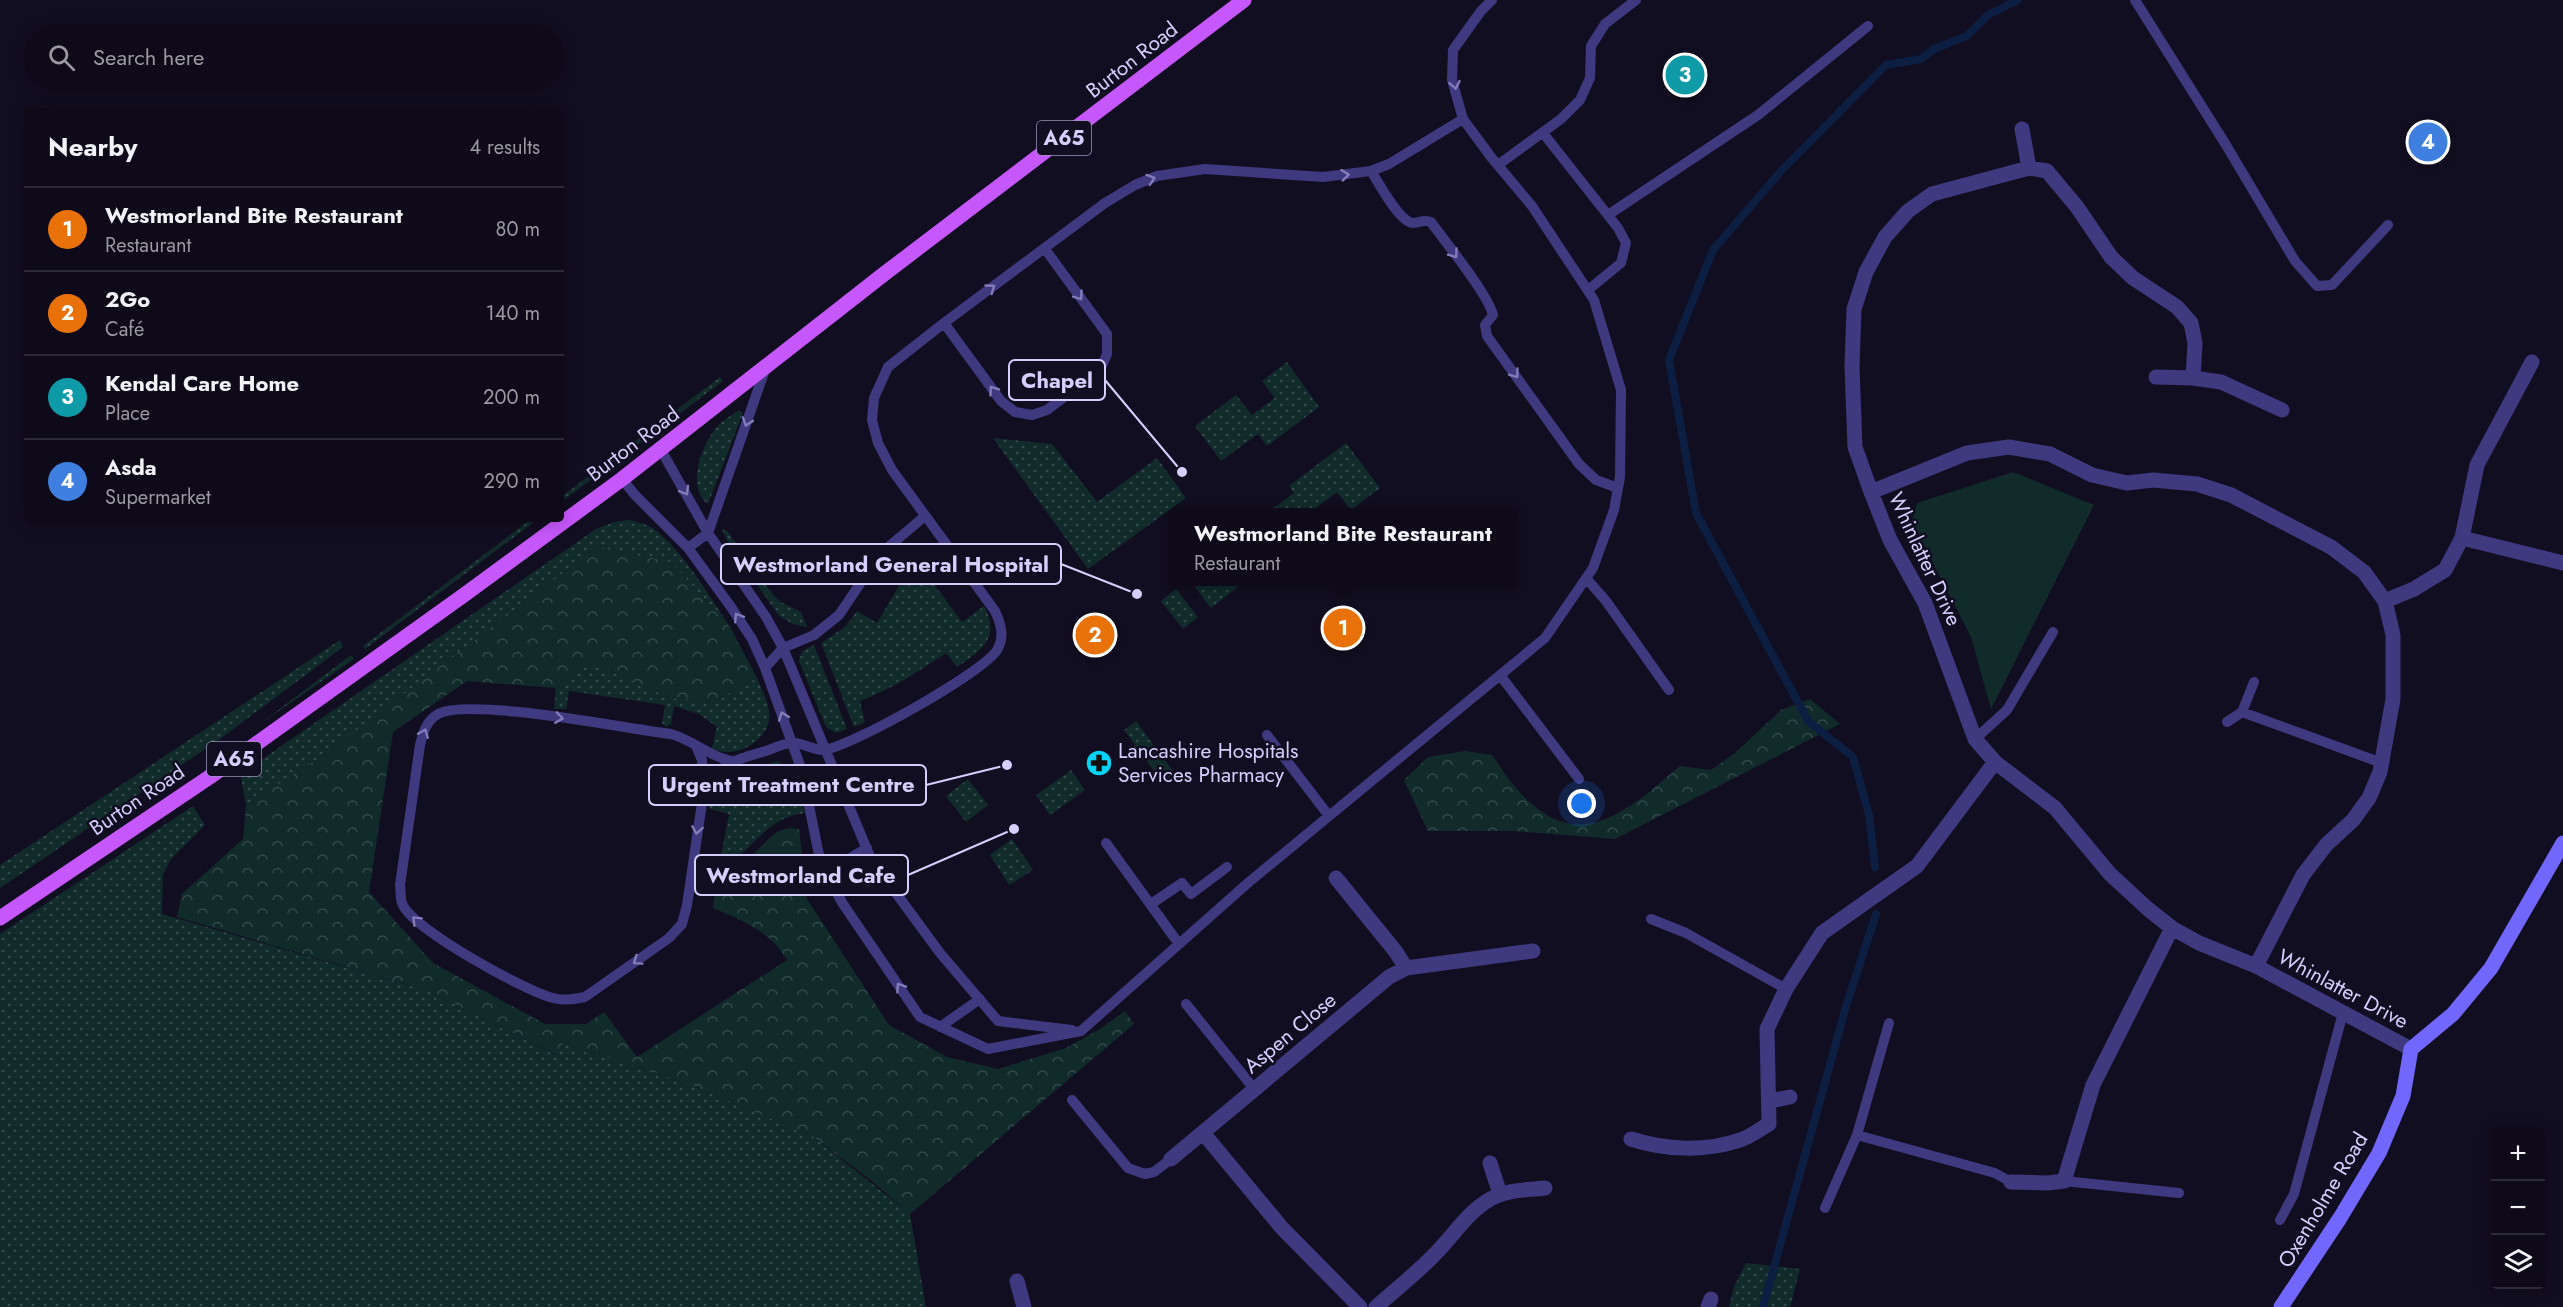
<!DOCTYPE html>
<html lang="en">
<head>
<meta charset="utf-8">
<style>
  :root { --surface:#0e0a19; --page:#1c1826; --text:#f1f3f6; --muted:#9b9aa2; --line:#2e2b38; --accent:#0f766e }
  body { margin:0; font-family:Jost,sans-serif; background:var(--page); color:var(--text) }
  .controls { position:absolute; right:18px; bottom:18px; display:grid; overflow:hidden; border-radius:6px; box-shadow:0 3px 15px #0003 }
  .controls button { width:54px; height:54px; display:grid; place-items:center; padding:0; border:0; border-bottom:2px solid var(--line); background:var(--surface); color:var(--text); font:30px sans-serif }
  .you { position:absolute; left:1582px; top:804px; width:21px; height:21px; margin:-15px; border:4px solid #fff; border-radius:50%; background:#1a73e8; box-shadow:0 0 0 9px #1a73e833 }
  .badge { display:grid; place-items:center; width:39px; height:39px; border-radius:50%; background:var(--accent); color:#fff; font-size:20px; font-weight:700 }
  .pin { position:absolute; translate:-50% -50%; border:3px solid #fff; box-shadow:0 2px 6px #0006 }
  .popup { position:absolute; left:1169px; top:508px; width:348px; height:78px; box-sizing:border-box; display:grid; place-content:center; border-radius:6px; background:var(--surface); filter:drop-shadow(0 2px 4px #0005); font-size:20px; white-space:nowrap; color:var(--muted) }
  .popup b { font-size:22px; color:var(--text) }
  .popup::after { content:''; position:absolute; left:50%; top:100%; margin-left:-12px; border:12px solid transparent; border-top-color:var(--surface) }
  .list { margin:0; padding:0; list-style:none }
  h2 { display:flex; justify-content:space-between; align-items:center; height:78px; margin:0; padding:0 24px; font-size:26px }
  h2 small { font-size:20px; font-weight:400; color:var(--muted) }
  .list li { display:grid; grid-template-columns:39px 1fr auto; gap:18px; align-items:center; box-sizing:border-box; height:84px; padding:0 24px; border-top:2px solid var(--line) }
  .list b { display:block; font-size:22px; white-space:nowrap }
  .list p { margin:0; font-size:20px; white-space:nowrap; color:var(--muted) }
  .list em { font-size:20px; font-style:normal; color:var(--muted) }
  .icon { flex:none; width:33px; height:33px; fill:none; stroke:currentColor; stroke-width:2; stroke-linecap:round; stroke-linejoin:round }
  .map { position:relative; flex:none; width:2563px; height:1307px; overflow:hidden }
  .search { position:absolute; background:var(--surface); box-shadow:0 3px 15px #0003; left:24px; top:24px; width:540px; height:66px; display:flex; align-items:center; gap:15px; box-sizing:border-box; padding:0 21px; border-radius:33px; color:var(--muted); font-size:22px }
  .panel { position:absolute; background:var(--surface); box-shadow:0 3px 15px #0003; left:24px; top:108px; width:540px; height:414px; border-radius:6px }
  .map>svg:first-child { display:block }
  .grass { fill:url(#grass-dots) }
  .forest { fill:url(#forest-crowns) }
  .park { fill:#112b2b }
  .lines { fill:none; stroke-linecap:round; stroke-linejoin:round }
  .stream { stroke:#0c1e42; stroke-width:8 }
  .service { stroke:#3f3980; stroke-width:10 }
  .minor { stroke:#3f3980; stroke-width:15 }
  .secondary { stroke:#7167fd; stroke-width:15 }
  .primary { stroke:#c657fc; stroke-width:15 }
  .oneway { stroke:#837cb9 }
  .labels { text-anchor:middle; stroke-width:5; stroke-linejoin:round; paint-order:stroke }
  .shield { fill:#120e21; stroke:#9b95bc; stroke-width:1.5 }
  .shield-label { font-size:20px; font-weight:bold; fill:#d6cffe }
  .street-label { font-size:21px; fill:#d6cffe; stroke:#120e21 }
  .poi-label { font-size:21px; fill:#d6cffe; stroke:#120e21; text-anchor:start }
  .leader { fill:none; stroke:#d6cffe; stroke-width:2 }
  .callout-dot { fill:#d6cffe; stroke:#120e21; stroke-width:2 }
  .callout { fill:#120e21; stroke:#d6cffe; stroke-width:2 }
  .callout-label { font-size:22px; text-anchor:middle; font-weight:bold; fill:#d6cffe }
</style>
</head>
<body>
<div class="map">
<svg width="2563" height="1307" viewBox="0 0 2563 1307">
  <defs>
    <pattern id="grass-dots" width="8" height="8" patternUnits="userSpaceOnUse" patternTransform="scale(1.5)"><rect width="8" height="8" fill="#112b2b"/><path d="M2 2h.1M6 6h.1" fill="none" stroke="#33494b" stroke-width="1.8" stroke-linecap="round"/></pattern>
    <pattern id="forest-crowns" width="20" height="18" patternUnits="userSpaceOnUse" patternTransform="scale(1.5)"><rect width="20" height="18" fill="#112b2b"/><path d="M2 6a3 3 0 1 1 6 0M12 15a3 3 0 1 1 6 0" fill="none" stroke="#33494b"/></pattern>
  </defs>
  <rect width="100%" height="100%" fill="#120e21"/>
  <path class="grass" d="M1287,362L1319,407L1267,446L1258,434L1221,461L1195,426L1236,395L1252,415L1275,398L1262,381Z
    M720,377L723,381L561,502V497Z
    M739,410L743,413L708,504C686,487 701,445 717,427C723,420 732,415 739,410Z
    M993,438L1052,444L1097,502L1157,458L1186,498L1088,569Z
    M1346,443L1380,488L1351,510L1337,492L1317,507L1321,512H1269L1294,493L1289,486Z
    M531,519H538L365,649L363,646Z
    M629,520C637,522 648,524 655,530C684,552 710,597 730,627L671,562L361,727L314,762L246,805L241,778L245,771L596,529L614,522Z
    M722,529L727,531L773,595L781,602L801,612L807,627L793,624L779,616L730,546Z
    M919,551L928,552L943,562L927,575L962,622L984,606C1001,638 982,650 957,667L946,653C918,672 892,689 860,701L865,722L854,727L821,643L845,627L857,611L877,623L900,584L887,576L902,558Z
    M1191,582H1242L1243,583L1211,608Z
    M1176,589L1198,617L1183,629L1161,601Z
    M340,640L343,647L220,739L0,888V865Z
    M814,645L847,729L836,733L826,727L799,661L802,651Z
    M351,655L354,659L257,726Z
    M587,664L608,669L670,698L714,701L757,678C762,691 771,705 769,720C766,743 732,760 712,748L717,727L699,714L674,706L671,724L666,727L662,723L665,705L569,691L566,709H554L556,688Z
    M1136,721L1175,774L1163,783L1124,730Z
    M777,761L790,768L805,813C770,817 760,840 734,860L705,859L706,855L721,856L729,814L710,809L709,806L718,784L725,777Z
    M1071,770L1085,790L1050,815L1036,795Z
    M968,779L988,805L966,822L946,796Z
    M193,806L205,825L171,859L163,874L162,914L428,991L556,1055L563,1043L678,1080L811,1135L910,1214L926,1307H0V934Z
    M1012,839L1033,870L1009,885L990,855Z
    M1746,1263L1800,1269L1790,1307H1729L1734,1287Z"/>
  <path class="forest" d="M597,547L671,562L730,627L757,678L714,701L670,698L608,669L587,664L556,688L467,681L393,732L369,892L433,963L545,1024H586L604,1012L637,1057L787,960C771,932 742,920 713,908L719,868C725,867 733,866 739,864C762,854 772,822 799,829L807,899L889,1025L947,1057L998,1069L1066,1048L1100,1029L1125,1011L1134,1024L910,1214L868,1178L811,1135L678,1080L563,1043L557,1055L428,991L177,917L182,894L243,839L246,805L322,756Z
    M1810,699L1840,724L1615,839L1514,831H1428L1404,780L1428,757L1465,751L1492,755C1500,766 1507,778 1516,788C1576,859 1626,812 1680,766L1711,770L1735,753L1781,710Z"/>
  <path class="park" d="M2013,472L2094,505L1991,709L1971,637L1912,522L1917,503Z"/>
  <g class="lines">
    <path class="stream" d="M1875,867L1869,815L1853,757L1808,721L1696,513L1669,360L1713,250L1781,171L1886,65L1921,59L1934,49L1967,36L1988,15L2018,0
      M1763,1307L1847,1003L1876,914"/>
    <path class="service" d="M2135,0L2226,145L2295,261L2317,286L2332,285L2388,225
      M1543,133L1618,228L1626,243L1621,263L1588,290
      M1498,165L1561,119L1580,100L1590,78L1591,46L1605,24L1636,0
      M1371,171C1379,183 1399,222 1413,223C1421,223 1421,219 1431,222C1446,243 1488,294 1493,315L1485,325L1487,336L1579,464L1596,480L1618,488
      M1608,215L1758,115L1868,26
      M944,323L1001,401L1015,412L1032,415L1047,410L1100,370L1107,354V334L1045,249
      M661,450L708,533L766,617L783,648L871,859L940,953L998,1021L1072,1030
      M622,479L635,495L688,548L731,607L752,639L765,668L802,771L819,855L825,871L843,904L920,1017L988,1049L1081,1031L1249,882L1545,638L1593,568L1614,510L1620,477L1621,390L1594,300L1532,206L1491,157L1463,119L1452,80L1453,50L1481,11L1492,0
      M688,548L708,533L766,367
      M1586,578L1606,601L1669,690
      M765,668L783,648L814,635L839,615L880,554L925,516
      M1500,675L1579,779
      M2242,712L2382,763
      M2227,722L2242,712L2254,682
      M1267,735L1329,816
      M1975,739L2007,710L2053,632
      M696,746L702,760L703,792
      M731,761C708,756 693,740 671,734C627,729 471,697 438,714C426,721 423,733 420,745L400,885C401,890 400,898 402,903C410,928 525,991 553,998C563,1001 574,999 585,997L669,938L682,924L687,905L703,796C717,763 735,760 766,751C774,748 784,743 792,743C803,742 814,751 824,750C850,747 983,673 997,650C1005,637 1001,624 995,611L892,470L878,443L872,420L874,398L888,367L944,323L1105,203L1135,185L1157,176L1205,169L1323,177L1371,171L1389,164L1463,119
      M1106,843L1179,944
      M829,878L840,864L867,848
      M1151,904L1182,883L1191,894L1227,867
      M1651,919L1686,933L1786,989
      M1186,1004L1255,1090
      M940,1027L980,999
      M1072,1100L1128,1168L1145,1174L1154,1172L1171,1159
      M1857,1135L1995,1173L2011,1182
      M2064,1181L2179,1193
      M1825,1208L1857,1135L1889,1023
      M2280,1220L2294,1194L2343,1013"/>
    <path class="minor" d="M2022,129L2029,168
      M2156,377L2193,378
      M1871,492L1855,447L1852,367L1854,309L1866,272L1885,237L1908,211L1932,194L2029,168L2047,171L2077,207L2111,257L2133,278L2177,307L2191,323L2195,343L2193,378L2221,382L2282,410
      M2462,538L2477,465L2532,362
      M2385,601L2414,589L2445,570L2462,538L2563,563
      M1336,878L1396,952L1406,968
      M2256,966L2303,875L2326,845L2353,820L2369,798L2380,772L2393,699V635L2385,601L2364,572L2331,547L2231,495L2197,484L2153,480L2127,483L2092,475L2050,454L2009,447L1967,453L1871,492L1890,540L1925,603L1975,739L1995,762L2055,808L2110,874L2148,909L2172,928L2199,943L2256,966L2411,1049
      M1770,1101L1790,1097
      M1204,1134L1282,1228L1360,1307
      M1631,1139C1665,1150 1706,1152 1740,1140C1750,1137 1760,1129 1769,1124L1767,1029L1786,989L1822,933L1917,866L1995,762
      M1171,1159L1389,977L1406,968L1533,951
      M1490,1163L1500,1194
      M2011,1182L2048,1183L2064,1181L2093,1085L2172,928
      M1017,1281L1024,1307
      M1376,1307C1396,1289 1417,1273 1435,1254C1455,1234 1472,1205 1499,1195C1513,1189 1530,1190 1545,1188
      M1708,1307L1711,1299"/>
    <path class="secondary" d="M2281,1307L2340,1218L2379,1153L2403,1096L2411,1049L2453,1014L2491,968L2563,843"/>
    <path class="primary" d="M0,918L214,774L464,595L622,479L884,274L1244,0"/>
  </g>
  <defs><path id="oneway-chevron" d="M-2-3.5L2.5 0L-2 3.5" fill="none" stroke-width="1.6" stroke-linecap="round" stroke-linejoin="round" transform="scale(1.5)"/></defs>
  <g class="oneway">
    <use href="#oneway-chevron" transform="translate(1455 85) rotate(79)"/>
    <use href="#oneway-chevron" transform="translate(1345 175) rotate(-6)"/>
    <use href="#oneway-chevron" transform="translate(1151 179) rotate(-18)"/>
    <use href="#oneway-chevron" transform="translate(1454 254) rotate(54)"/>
    <use href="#oneway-chevron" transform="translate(991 288) rotate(-36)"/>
    <use href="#oneway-chevron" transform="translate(1079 296) rotate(54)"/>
    <use href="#oneway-chevron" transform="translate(1515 374) rotate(54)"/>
    <use href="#oneway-chevron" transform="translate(993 390) rotate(-126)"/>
    <use href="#oneway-chevron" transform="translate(747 422) rotate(109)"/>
    <use href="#oneway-chevron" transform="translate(685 491) rotate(60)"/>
    <use href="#oneway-chevron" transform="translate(738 617) rotate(-122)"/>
    <use href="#oneway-chevron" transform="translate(783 716) rotate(-110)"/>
    <use href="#oneway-chevron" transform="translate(559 718) rotate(8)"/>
    <use href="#oneway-chevron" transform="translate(424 733) rotate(-68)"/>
    <use href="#oneway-chevron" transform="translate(697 830) rotate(99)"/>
    <use href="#oneway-chevron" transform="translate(416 920) rotate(-135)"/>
    <use href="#oneway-chevron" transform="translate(637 961) rotate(145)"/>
    <use href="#oneway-chevron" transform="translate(900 987) rotate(-124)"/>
  </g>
  <defs>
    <symbol id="pharmacy-disc" viewBox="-11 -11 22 22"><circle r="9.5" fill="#04d3f5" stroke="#120e21"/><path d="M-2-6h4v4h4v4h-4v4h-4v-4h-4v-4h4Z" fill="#111"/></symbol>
  </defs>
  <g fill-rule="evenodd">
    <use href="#pharmacy-disc" x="1084" y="748" width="30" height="30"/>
  </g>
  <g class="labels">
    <g class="shield">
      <rect x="1037" y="121" width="54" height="34" rx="4.5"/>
      <rect x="207" y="742" width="54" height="34" rx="4.5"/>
    </g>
    <g class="shield-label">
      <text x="1064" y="145">A65</text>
      <text x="234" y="766">A65</text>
    </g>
    <g class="street-label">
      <text transform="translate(1132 60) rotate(-38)" y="7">Burton Road</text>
      <text transform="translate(633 444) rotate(-37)" y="7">Burton Road</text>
      <text transform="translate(1925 559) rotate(65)" y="7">Whinlatter Drive</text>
      <text transform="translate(137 800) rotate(-34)" y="7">Burton Road</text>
      <text transform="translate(2343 989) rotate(28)" y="7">Whinlatter Drive</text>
      <text transform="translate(1290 1033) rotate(-40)" y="7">Aspen Close</text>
      <text transform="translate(2323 1200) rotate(-59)" y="7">Oxenholme Road</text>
    </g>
    <g class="poi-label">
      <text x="1118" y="758">Lancashire Hospitals<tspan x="1118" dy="24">Services Pharmacy</tspan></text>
    </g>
  </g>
  <path class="leader" d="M1182 472L1105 380M1137 594L1061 564M1007 765L926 785M1014 829L908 875"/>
  <g class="callout-dot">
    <circle cx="1182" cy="472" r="6"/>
    <circle cx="1137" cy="594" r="6"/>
    <circle cx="1007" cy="765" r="6"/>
    <circle cx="1014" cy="829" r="6"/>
  </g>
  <g class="callout">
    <rect x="1009" y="360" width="96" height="40" rx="6"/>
    <rect x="721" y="544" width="340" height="40" rx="6"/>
    <rect x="649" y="765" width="277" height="40" rx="6"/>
    <rect x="695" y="855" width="213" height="40" rx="6"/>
  </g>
  <g class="callout-label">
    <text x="1057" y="388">Chapel</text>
    <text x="891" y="572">Westmorland General Hospital</text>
    <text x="788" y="792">Urgent Treatment Centre</text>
    <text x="801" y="883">Westmorland Cafe</text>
  </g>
</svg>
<div class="controls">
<button>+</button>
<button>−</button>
<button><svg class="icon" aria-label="layers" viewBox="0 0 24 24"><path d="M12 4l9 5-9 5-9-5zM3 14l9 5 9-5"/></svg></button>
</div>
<div class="you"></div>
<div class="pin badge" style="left:1343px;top:628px;background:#e8710a">1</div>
<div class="popup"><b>Westmorland Bite Restaurant</b>Restaurant</div>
<div class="pin badge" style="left:1095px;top:635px;background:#e8710a">2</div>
<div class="pin badge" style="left:1685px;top:75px;background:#0f9aa8">3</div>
<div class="pin badge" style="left:2428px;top:142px;background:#3f7fe0">4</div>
<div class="search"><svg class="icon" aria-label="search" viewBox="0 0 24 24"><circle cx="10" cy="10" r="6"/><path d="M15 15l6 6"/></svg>Search here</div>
<section class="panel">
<h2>Nearby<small>4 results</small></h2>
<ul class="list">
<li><span class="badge" style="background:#e8710a">1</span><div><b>Westmorland Bite Restaurant</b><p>Restaurant</p></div><em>80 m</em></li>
<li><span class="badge" style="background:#e8710a">2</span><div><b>2Go</b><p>Café</p></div><em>140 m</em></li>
<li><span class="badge" style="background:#0f9aa8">3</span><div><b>Kendal Care Home</b><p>Place</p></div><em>200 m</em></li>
<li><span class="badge" style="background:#3f7fe0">4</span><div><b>Asda</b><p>Supermarket</p></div><em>290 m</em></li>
</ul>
</section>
</div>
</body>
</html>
